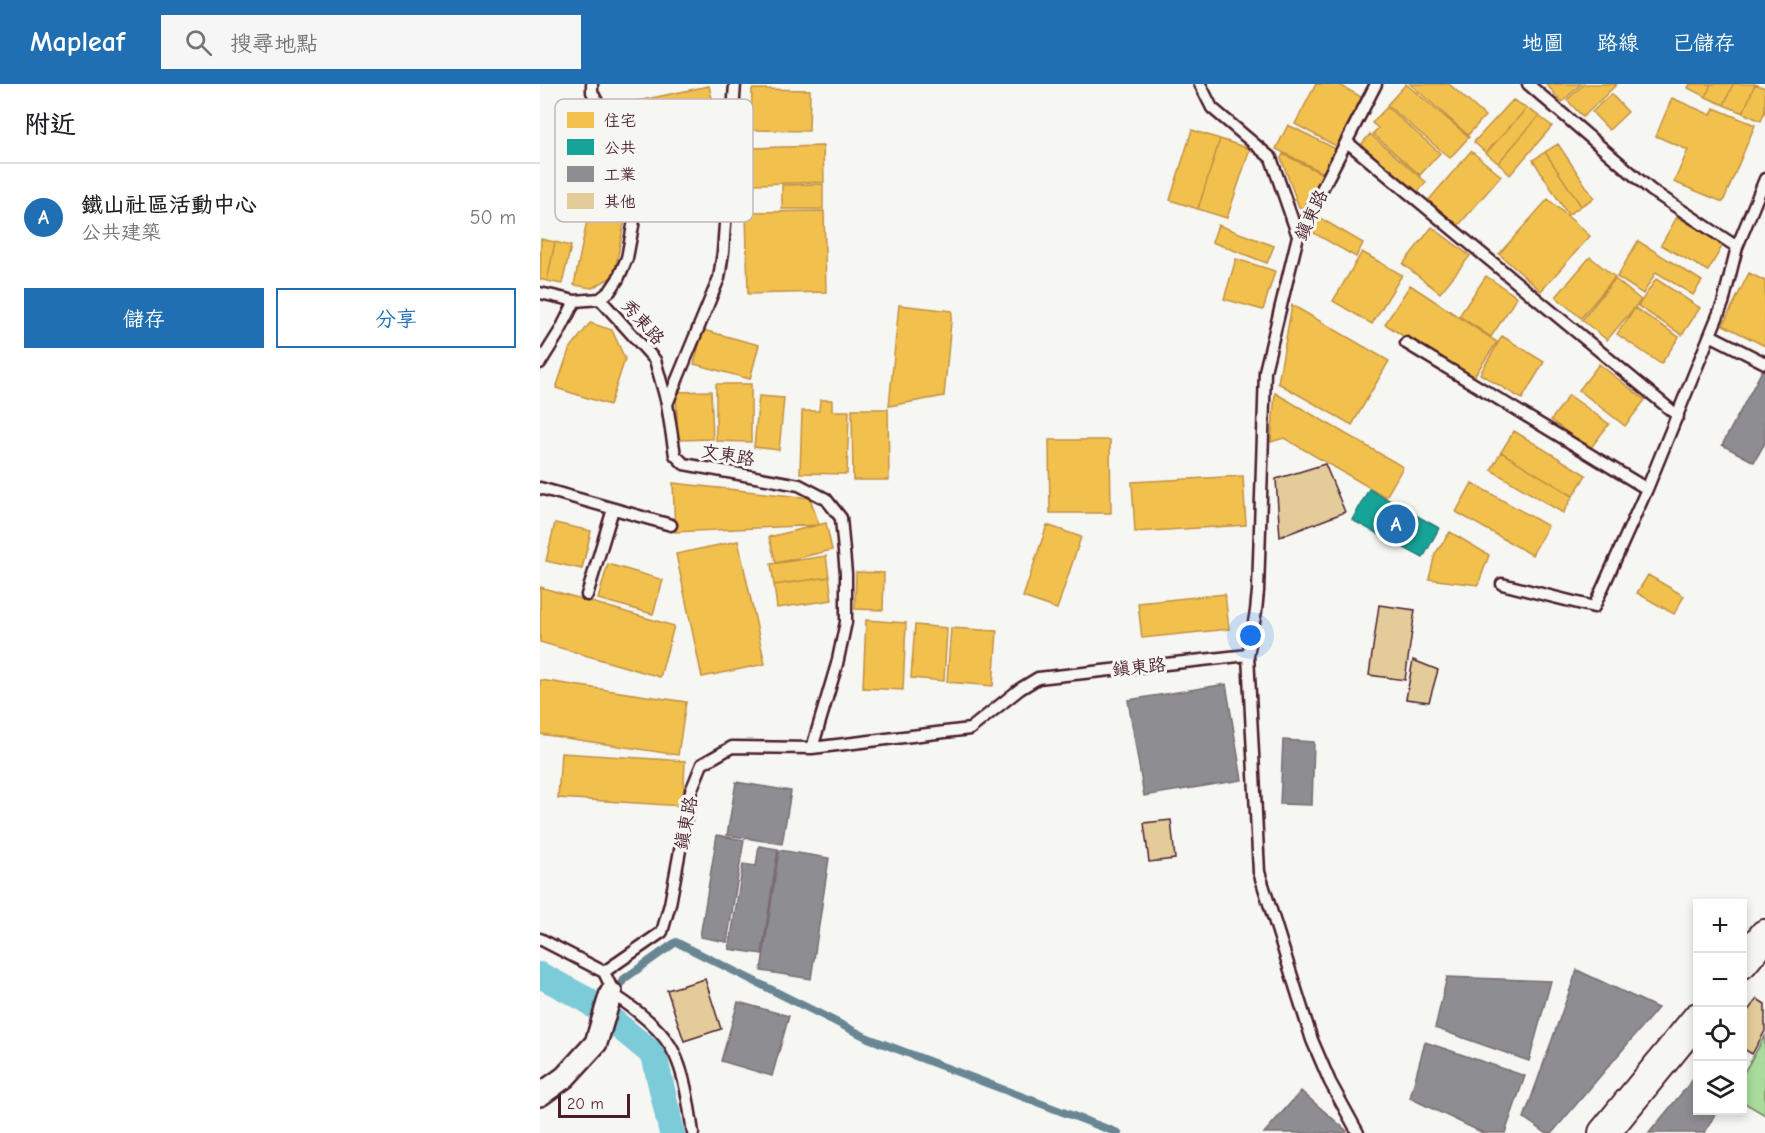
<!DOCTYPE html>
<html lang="zh-TW">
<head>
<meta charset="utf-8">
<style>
  :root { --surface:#fff; --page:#f6f6f6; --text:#202124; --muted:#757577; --line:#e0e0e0; --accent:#1f6fb2 }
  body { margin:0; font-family:"Comic Neue","LXGW WenKai TC",sans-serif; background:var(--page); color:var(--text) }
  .controls { position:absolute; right:18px; bottom:18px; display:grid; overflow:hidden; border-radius:0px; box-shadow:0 3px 9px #0003 }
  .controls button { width:54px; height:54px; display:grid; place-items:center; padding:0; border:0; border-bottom:2px solid var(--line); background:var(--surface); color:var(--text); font:30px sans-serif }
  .scale { position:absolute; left:18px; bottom:15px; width:72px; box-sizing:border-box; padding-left:6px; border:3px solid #4a1f2b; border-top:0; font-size:16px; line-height:21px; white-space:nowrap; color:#4a1f2b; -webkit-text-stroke:4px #f6f6f2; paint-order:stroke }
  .you { position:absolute; left:711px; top:552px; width:21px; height:21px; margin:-15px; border:4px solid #fff; border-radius:50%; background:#1a73e8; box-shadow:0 0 0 9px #1a73e833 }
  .badge { display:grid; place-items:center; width:39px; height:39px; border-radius:50%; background:var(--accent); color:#fff; font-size:20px; font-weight:700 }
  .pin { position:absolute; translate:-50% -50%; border:3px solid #fff; box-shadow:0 2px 6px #0006 }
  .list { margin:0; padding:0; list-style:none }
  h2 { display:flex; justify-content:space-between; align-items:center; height:78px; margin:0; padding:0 24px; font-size:26px }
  h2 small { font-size:20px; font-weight:400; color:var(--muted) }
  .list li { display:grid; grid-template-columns:39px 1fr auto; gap:18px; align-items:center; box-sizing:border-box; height:108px; padding:0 24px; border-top:2px solid var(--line) }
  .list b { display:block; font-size:22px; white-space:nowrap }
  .list p { margin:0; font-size:20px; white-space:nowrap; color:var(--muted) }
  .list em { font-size:20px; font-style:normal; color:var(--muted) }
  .actions { display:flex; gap:12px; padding:18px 24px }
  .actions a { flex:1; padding:14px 0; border:2px solid var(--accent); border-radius:0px; text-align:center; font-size:21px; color:var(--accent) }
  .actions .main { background:var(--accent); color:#fff }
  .icon { flex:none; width:33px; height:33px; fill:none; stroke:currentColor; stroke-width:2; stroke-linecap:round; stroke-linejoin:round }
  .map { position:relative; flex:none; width:1225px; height:1049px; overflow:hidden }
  header { display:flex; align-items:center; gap:36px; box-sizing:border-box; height:84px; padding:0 30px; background:var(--accent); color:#fff }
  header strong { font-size:28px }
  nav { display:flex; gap:33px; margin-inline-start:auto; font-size:21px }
  .search { width:420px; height:54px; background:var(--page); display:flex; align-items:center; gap:15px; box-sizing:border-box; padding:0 21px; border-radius:0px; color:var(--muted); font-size:22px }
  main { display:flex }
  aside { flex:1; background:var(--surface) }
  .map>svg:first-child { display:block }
  .green { fill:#a9db9c; stroke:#7a7d64; stroke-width:1.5 }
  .homes { fill:#f2c14e; stroke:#c09044; stroke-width:1.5 }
  .public { fill:#17a398; stroke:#267b77; stroke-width:1.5 }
  .industry { fill:#8d8d92; stroke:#796c73; stroke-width:1.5 }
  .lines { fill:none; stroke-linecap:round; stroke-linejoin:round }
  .stream { stroke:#678693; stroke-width:8 }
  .canal { stroke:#7bcbd8; stroke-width:26 }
  .building { fill:#e3cb9a; stroke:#4a1f2b; stroke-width:1.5 }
  .lane-casing { stroke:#4a1f2b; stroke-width:15 }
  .street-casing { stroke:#4a1f2b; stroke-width:26 }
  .secondary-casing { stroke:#4a1f2b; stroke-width:34 }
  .lane { stroke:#f6f6f2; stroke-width:10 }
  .street { stroke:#f6f6f2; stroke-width:21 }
  .secondary { stroke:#f6f6f2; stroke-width:30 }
  .labels { text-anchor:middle; stroke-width:6; stroke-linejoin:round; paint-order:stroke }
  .street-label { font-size:18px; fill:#4a1f2b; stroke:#f6f6f2 }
  .key { fill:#f6f6f2; stroke:#c2b6b6; stroke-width:1.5 }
  .key-label { font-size:16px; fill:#4a1f2b }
</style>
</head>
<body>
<header>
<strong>Mapleaf</strong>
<div class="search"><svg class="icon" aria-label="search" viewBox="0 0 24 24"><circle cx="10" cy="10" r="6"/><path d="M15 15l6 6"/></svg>搜尋地點</div>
<nav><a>地圖</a><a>路線</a><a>已儲存</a></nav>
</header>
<main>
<aside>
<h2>附近<small></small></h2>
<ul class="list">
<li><span class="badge">A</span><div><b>鐵山社區活動中心</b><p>公共建築</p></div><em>50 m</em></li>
</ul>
<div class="actions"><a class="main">儲存</a><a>分享</a></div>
</aside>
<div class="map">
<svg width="1225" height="1049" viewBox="0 0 1225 1049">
  <rect width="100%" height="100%" fill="#f6f6f2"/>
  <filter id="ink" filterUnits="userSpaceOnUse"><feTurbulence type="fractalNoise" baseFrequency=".0167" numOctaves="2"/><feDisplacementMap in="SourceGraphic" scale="12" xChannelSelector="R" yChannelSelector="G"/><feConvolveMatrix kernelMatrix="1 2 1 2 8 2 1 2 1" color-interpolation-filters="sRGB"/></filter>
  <g filter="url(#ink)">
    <path class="green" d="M1225,952V1031L1203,1018V990Z"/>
    <path class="homes" d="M776,0H798L823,14L796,62L755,40Z
      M866,0L929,53L910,74L847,21Z
      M870,0H909L945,32L928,51Z
      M1006,0H1041L1022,18Z
      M1044,0H1077L1043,33L1027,16Z
      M1150,0H1171L1166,13L1148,4Z
      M1171,0H1193L1184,21L1166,13Z
      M1193,0H1215L1203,29L1184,21Z
      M1215,0L1225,4V27L1221,37L1203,29Z
      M169,2L175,27L103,43L97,17Z
      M212,5L270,6L269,47L211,46Z
      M1071,10L1088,28L1069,46L1052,28Z
      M1132,14L1171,31L1174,24L1215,41L1183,118L1134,98L1148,66L1116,52Z
      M973,16L987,24L946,69L934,58Z
      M847,23L900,69L880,91L833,50L838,44L832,39Z
      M987,24L999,32L958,79L946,69Z
      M999,32L1012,42L970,91L958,79Z
      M748,41L796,65L784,89L736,65Z
      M652,46L680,55L658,125L630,116Z
      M830,50L886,98L877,109L821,61Z
      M680,55L710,65L687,134L658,125Z
      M1018,60L1054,114L1041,122L1005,68Z
      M283,62L284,98L211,100L210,64Z
      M931,67L961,92L918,142L888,117Z
      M1005,68L1041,122L1028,131L993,76Z
      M743,70L785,91L767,127L759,123L741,74Z
      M283,100V125H242V101Z
      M1008,115L1050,152L1001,207L959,170Z
      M49,127L85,134L74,192L52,204L34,201Z
      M284,127L286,208L208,210L206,128Z
      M1137,133L1184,159L1168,187L1121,161Z
      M780,134L823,159L816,173L772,148Z
      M678,141L734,162L727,179L672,158Z
      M892,143L930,172L900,209L863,180Z
      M1,155L15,158L7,197L0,195Z
      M1098,157L1162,197L1153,211L1116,188L1103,210L1077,193Z
      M15,158L31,162L22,200L7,197Z
      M822,168L862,191L832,240L793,217Z
      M1050,173L1075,193L1041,234L1016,213Z
      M696,175L735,187L723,226L684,215Z
      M1209,189L1225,197V262L1183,241Z
      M946,192L977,213L951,253L919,232Z
      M1075,195L1101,216L1067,256L1042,236Z
      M1116,195L1160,224L1142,251L1098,222Z
      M870,201L957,258L931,297L845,240Z
      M359,221L412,227L404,312L349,322Z
      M752,221L849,277L812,341L738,299Z
      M1095,224L1139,253L1121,280L1077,250Z
      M50,239L72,246L85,275L70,321L16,304L29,266Z
      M163,246L219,261L210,295L154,280Z
      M962,252L1004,278L982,315L940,290Z
      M1059,280L1105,316L1085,342L1039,306Z
      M176,300H211V358L176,357Z
      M171,307L173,355L138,356L136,308Z
      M735,309L863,383L846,413L744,354L731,358Z
      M1029,311L1069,340L1050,365L1011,336Z
      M219,312L244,314L239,366L214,363Z
      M280,316H292V327H309L307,390L260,389L262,327H279Z
      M312,325H348L349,396H313Z
      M974,347L1046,391L1033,412L961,368Z
      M509,356H570L571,429H510Z
      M961,368L1033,412L1023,429L951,386Z
      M703,392L706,441L595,448L592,398Z
      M133,399L270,414L279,441L135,448Z
      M932,399L1008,442L992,471L916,428Z
      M15,439L51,447L42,485L6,477Z
      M286,439L292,466L236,479L229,453Z
      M507,441L541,453L517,525L483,513Z
      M910,448L949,471L938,501L889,495L895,470Z
      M198,457L225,580L162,593L136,470Z
      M286,472L289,493L234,501L231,480Z
      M68,480L123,496L113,530L58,515Z
      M316,488L344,489L343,526L315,525Z
      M1108,491L1144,512L1134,530L1097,509Z
      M289,493L292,516L237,524L234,501Z
      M0,503L134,542L120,593L0,558Z
      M685,510L689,545L602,554L598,519Z
      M326,536L366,539L363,606L323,604Z
      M375,541L407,544L404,597L371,594Z
      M411,544L457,547L453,602L407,598Z
      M0,596L146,618L138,671L0,650Z
      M21,669L145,677L143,722L18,714Z"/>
    <path class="public" d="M829,405L899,444L883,474L812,436Z"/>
    <path class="industry" d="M1223,285L1225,286V359L1214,378L1182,361Z
      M686,600L702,696L604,712L588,616Z
      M743,656L774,658L772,721L740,720Z
      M196,698L251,707L242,760L187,751Z
      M177,751L204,756L187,858L160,853Z
      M219,762L238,765L222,870L189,865L203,780L216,782Z
      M239,766L289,774L271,895L221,887Z
      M1037,886L1118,924L1012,1049H1006L984,1034Z
      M907,893L1011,897L989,977L895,944Z
      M198,918L249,932L232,992L181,977Z
      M885,958L985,992L965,1049H943L870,1014Z
      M1158,989V1026H1177L1165,1049H1109Z
      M761,1007L807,1047L805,1049H724Z"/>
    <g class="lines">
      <path class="stream" d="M74,912L84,895L136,858L328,954L578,1049"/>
      <path class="canal" d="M0,891L47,916L114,971L132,1049"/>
    </g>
    <path class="building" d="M785,380L805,428L740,453L736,395Z
      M839,521L875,526L865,596L829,591Z
      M873,576L898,586L889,618L866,615Z
      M631,736L635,775L609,778L604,739Z
      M165,895L181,945L144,957L127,906Z
      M1217,915L1225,920V947L1212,970L1202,964V934Z"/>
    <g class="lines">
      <defs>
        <path id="lane" d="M195,0L183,168L179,194L127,320L135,371L144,380L259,401L286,415L301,434L306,490V538L297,580L272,664
          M660,0L672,24L731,74L758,152
          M988,0L1111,106L1197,163
          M807,58L1138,332
          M0,209L35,217
          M60,215L115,276L127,319
          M1170,251L1225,279
          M866,259L1107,405
          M0,279L20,247L35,217L60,215L70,207L78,195L87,174L95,131L90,76L72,47L52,8V0
          M0,404L131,441
          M962,500L1054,523L1107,405L1183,219L1197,163L1225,95
          M47,511L73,425
          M708,571L719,788L772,956L790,998L818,1049
          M0,855L64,888L71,903V909C93,923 125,947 135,971C146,995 149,1023 153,1049
          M64,888L122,848L130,820L151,707L162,680L192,663L272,664L430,645L480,605L498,594L708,571L716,527L718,507L725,287L758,152L836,0"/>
        <path id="street" d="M0,1011L25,993L56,959L71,909"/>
        <path id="secondary" d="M1202,879L1225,851
          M1064,1049L1158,934"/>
      </defs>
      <use href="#lane" class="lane-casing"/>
      <use href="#street" class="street-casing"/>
      <use href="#secondary" class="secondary-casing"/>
      <use href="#lane" class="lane"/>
      <use href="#street" class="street"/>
      <use href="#secondary" class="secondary"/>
    </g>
  </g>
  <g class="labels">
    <g class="street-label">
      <text transform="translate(771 131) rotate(-65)" y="6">鎮東路</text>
      <text transform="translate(103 238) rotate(48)" y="6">秀東路</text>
      <text transform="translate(188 371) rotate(10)" y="6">文東路</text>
      <text transform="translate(599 583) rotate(-6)" y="6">鎮東路</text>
      <text transform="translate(146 739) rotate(-79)" y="6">鎮東路</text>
    </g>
  </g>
  <rect x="15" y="15" width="198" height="123" rx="9" class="key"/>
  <rect x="27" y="28" width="27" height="16" fill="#f2c14e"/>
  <rect x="27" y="55" width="27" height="16" fill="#17a398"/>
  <rect x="27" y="82" width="27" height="16" fill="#8d8d92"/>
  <rect x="27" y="109" width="27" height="16" fill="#e3cb9a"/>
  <g class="key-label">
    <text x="64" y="42">住宅</text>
    <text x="64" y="69">公共</text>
    <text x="64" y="96">工業</text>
    <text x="64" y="123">其他</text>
  </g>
</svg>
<div class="controls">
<button>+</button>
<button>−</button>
<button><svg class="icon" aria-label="locate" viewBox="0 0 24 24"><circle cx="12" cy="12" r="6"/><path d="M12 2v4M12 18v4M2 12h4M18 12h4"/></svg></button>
<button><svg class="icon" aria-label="layers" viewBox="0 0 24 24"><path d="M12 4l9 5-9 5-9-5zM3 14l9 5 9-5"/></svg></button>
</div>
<div class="scale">20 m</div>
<div class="you"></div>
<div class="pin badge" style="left:856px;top:440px">A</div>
</div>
</main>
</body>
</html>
